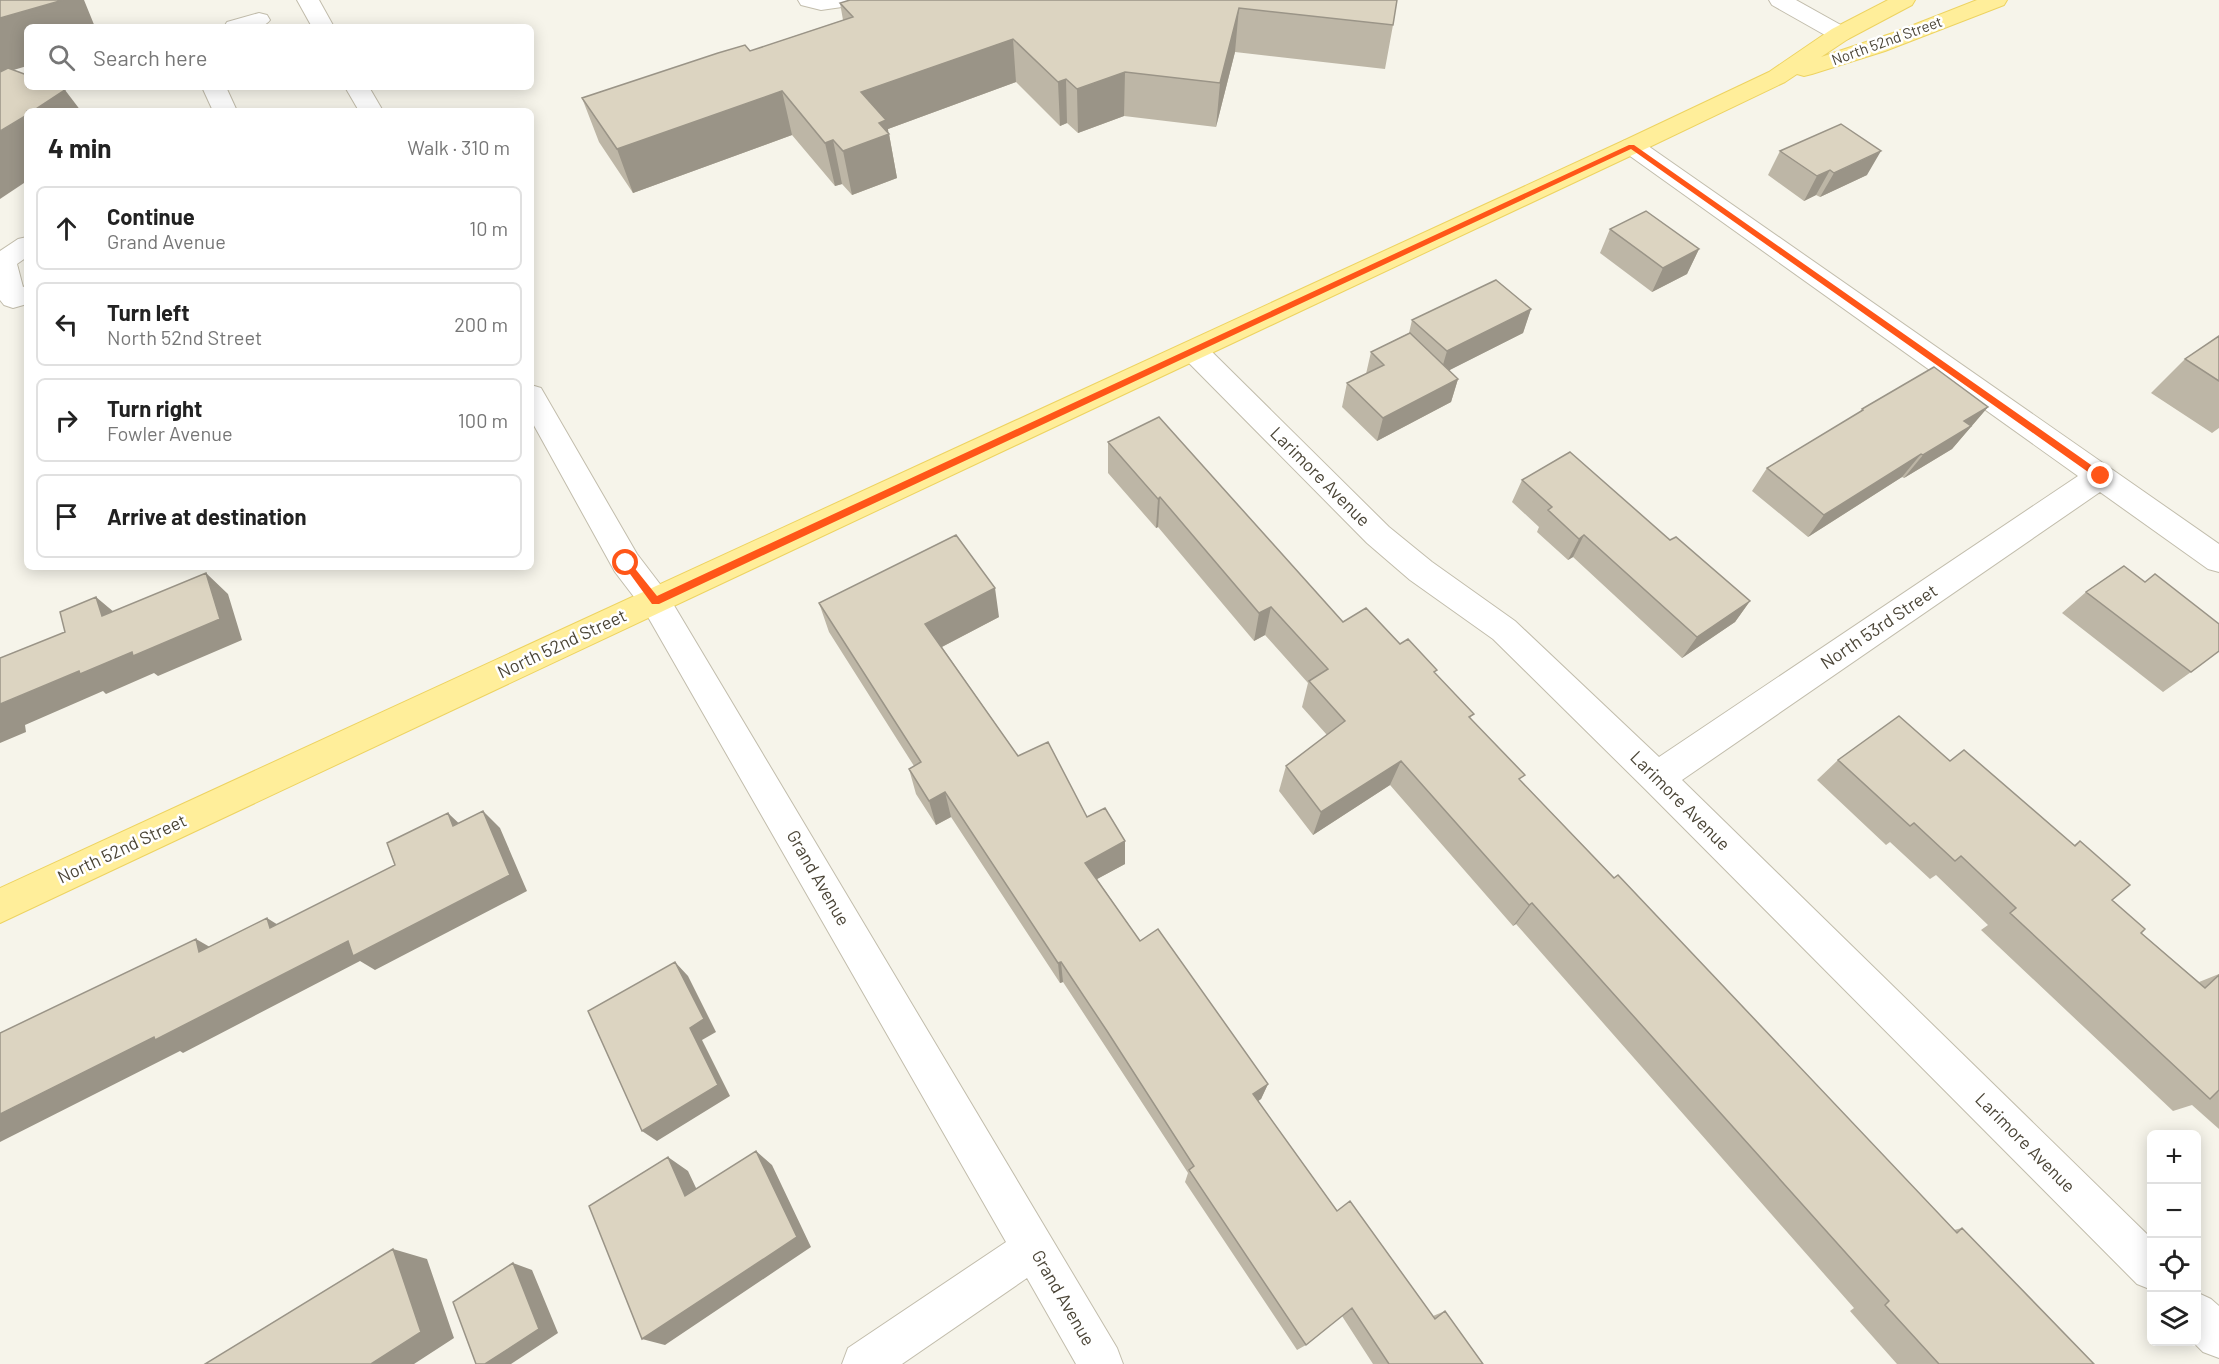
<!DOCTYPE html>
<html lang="en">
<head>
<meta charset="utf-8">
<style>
  :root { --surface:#fff; --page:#f6f6f6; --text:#222; --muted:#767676; --line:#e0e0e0 }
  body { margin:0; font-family:Barlow,sans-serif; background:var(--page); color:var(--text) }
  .controls { position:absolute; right:18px; bottom:18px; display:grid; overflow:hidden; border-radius:9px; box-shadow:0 3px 15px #0003 }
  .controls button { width:54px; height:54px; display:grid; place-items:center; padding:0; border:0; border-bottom:2px solid var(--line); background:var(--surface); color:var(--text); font:30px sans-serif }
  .stop { position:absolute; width:18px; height:18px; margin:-14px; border:4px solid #ff5618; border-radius:50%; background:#fff }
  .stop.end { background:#ff5618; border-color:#fff; box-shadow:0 2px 6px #0008 }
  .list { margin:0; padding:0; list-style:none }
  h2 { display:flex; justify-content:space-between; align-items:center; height:78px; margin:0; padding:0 24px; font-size:26px }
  h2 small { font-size:20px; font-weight:400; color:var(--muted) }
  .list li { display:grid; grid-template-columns:39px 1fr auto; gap:18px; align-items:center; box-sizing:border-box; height:84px; margin:0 12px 12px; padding:0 12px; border:2px solid var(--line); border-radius:9px }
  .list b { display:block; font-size:22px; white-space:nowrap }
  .list p { margin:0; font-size:20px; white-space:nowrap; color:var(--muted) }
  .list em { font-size:20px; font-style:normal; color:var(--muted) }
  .icon { flex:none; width:33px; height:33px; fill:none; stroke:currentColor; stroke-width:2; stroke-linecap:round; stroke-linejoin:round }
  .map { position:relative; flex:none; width:2219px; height:1364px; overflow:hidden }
  .search { position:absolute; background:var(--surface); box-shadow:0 3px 15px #0003; left:24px; top:24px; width:510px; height:66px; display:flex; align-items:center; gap:15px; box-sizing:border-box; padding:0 21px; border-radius:9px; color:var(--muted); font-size:22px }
  .panel { position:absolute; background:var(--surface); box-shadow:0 3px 15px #0003; left:24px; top:108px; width:510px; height:462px; border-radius:9px }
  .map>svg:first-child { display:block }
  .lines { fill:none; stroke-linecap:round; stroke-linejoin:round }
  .minor-casing { stroke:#c2bdac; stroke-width:2 }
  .major-casing { stroke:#edd361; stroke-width:2 }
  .minor { fill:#fff; fill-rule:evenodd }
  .major { fill:#ffee9a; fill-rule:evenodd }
  .wall { fill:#bdb6a6 }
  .shaded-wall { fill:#9a9487 }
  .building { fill:#dcd4c1; stroke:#9a9487; stroke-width:1.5 }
  .route { fill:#ff5618 }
  .labels { text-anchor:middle; stroke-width:5; stroke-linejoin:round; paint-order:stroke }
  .far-street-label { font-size:15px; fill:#4b4537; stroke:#fff }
  .street-label { font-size:18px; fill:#4b4537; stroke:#fff }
</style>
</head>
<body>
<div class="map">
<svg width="2219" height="1364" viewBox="0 0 2219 1364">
  <rect width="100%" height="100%" fill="#f6f4ea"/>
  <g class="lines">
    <defs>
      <path id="minor" d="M297,0H319L334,27H312Z
        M798,0H859L856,5L821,10L801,5Z
        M1769,0H1796L1848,29L1851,34L1848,39L1840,41L1832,39L1772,5Z
        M259,13L267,15L270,20C262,32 237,27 224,27L227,22Z
        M202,87H226L237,111H213Z
        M345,87H369L383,111H359Z
        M1632,139L1641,141L2219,544V572L2208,569L2100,492L1682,780L2152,1239V1290L2137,1284L1645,789L1493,639L1410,580L1367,543L1184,358L1180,351L1184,344L1194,341L1204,344L1389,527L1432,562L1515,621L1659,757L2078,476L1623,151L1620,146L1623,141Z
        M27,237V257L17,264L23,287L27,286V304L13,308L4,305L0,300V251L18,239Z
        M531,385L541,388L637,554L666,592L1117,1348L1123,1364H1076L1027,1278L902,1364H842L848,1348L1006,1242L644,610L615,572L531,420Z
        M2196,1292L2211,1299L2219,1306V1358L2203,1352L2193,1342H2196Z"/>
      <path id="major" d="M1888,0H1915L1912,5L1848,39L1821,57L1893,33L1977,0H2007L2004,5L1885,51L1812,74L1804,76L1797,74L1785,82L1641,151L0,923V888L1623,141L1769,72L1832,29Z"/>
    </defs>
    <use href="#minor" class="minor-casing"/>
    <use href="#major" class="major-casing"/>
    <use href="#minor" class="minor"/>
    <use href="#major" class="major"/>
  </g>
  <path class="wall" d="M1397,0L1393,25L1385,69L1235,52L1216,127L1124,116L1078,133L1067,123L1060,126L1016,82L888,129L889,134L897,178L852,195L842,184L835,186L792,135L633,193L599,142L582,98L750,51L843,20L840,3Z
    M1780,151L1867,175L1820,197L1816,195L1804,201L1768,175Z
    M1610,229L1699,249L1687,274L1652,292L1600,253Z
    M1531,309L1523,333L1449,370L1458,379L1451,402L1377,441L1342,407L1347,383L1366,374L1371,352L1409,333L1412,320Z
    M2219,336V428L2212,433L2151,393L2185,359Z
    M1988,407L1952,449L1904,478L1902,477L1808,537L1752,491L1767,468L1859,413L1862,409Z
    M1108,442L1343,622L1400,644L1435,673L1521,781L1954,1230L1962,1228L2094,1364H1897L1850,1311L1854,1308L1516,924L1513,926L1390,785L1313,835L1279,791L1286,766L1327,735L1302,707L1308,683L1265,635L1254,641L1158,527L1156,528L1108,473Z
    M1522,480L1670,540L1750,601L1735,622L1682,658L1573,557L1568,560L1537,532L1539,527L1512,502Z
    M2086,592L2191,672L2163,692L2062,613Z
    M819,603L999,617L942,647L1018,756L1087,817L1125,841V864L1097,879L1140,941L1268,1084L1261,1099L1258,1101L1337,1211L1433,1316L1445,1311L1483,1364H1373L1342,1316L1306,1345L1297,1350L1185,1182L1188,1173L1107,1049L1063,982L1060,983L951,817L936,825L916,794L909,769L914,766L829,632Z
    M1838,760L1950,761L2074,845L2080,841L2112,900L2141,933L2199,982L2219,974V1129L2192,1105L2173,1111L1981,930L1988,925L1936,875L1930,879L1890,842L1886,845L1817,780Z"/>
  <path class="shaded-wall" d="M63,0H84L95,27H27V66L0,74V18Z
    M1239,8L1235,52L1216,127L1220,83Z
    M1013,39L1016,82L888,129V135L889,134L897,178L852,195L843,151L861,92Z
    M1125,72L1124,116L1078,133L1077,89Z
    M1066,79L1067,123L1060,126L1058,82Z
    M65,90L81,111H33Z
    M782,91L792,135L633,193L617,149Z
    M27,115V181L0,199V131Z
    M833,140L842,184L835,186L825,143Z
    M1881,151L1867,175L1820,197L1834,173Z
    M1830,170L1816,195L1804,201L1817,176Z
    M1699,249L1687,274L1652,292L1663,268Z
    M1531,309L1523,333L1440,375L1447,351Z
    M1458,379L1451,402L1377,441L1383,418Z
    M1988,407L1952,449L1904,478L1923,455L1964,421Z
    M1921,454L1902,477L1808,537L1824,515Z
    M1160,497L1158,527L1156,528L1158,499Z
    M1584,535L1573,557L1568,560L1579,539Z
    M206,573L228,594L242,640L158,676L154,673L106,694L103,691L25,725L26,732L0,743V704L79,671Z
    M995,588L999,617L932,652L925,624Z
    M96,597L121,618L102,616Z
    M1750,601L1735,622L1682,658L1697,637Z
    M1271,607L1265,635L1254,641L1259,613Z
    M1401,761L1390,785L1313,835L1321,812Z
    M945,792L951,817L936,825L929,801Z
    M483,811L500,828L527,891L375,970L360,961L183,1053L180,1051L0,1142V1114Z
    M448,813L466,830L453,826Z
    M1125,841V864L1086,885L1085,863Z
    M1532,903L1516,924L1513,926L1529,905Z
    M267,918L291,933L270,928Z
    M196,939L222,954L199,952Z
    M675,962L688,976L716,1032L702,1040L730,1096L657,1141L642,1131L690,1028Z
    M1061,962L1063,982L1060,983L1058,963Z
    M1268,1084L1261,1099L1247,1109L1253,1094Z
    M756,1151L772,1165L811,1247L665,1345L642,1339Z
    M668,1157L688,1171L705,1207L685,1196Z
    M393,1249L427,1259L454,1338L414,1364H371Z
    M513,1263L532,1270L558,1333L511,1364H485Z"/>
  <path class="building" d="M0,0H63L0,18Z
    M850,0H1397L1393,25L1239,8L1220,83L1125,72L1077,89L1066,79L1058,82L1013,39L861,92L886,120L879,123L889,134L843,151L833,140L825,143L782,91L617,149L582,98L718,53L745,45L750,51L853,17L840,3Z
    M8,68L27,75V87H57L65,90L33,111H27V115L0,131V72Z
    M1841,124L1881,151L1834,173L1830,170L1817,176L1780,151Z
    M1646,211L1699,249L1663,268L1610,229Z
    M1496,280L1531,309L1447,351L1412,320Z
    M1410,333L1458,379L1383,418L1347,383L1384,365L1371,352Z
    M2219,336V381L2185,359Z
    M1934,367L1988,407L1964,421L1971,426L1923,455L1921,454L1824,515L1767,468L1863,410L1862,409Z
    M1159,417L1343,622L1366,608L1400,644L1408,639L1437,670L1434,672L1474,714L1469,717L1525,775L1519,779L1614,878L1618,875L1957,1233L1962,1228L2094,1364H1939L1885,1305L1889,1301L1532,903L1529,905L1401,761L1321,812L1286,766L1345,721L1309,681L1328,669L1271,607L1259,613L1160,497L1158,499L1108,442Z
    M1570,452L1670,540L1676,537L1750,601L1697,637L1584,535L1579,539L1548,510L1552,507L1522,480Z
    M956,535L995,588L925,624L1018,756L1048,742L1087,817L1105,808L1125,841L1085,863L1140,941L1158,929L1268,1084L1253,1094L1337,1211L1350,1201L1435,1319L1445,1311L1483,1364H1389L1352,1308L1306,1345L1189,1170L1194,1166L1107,1031L1061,962L1058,963L945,792L929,801L909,769L921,762L819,603Z
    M2124,566L2145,582L2155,574L2219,624V651L2191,672L2086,592Z
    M206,573L220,619L133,656L132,652L80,674L79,671L0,704V658L65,632L60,612L96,597L102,616Z
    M1899,716L1950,761L1964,750L2075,846L2080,841L2130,885L2112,900L2145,929L2141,933L2205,988L2219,975V1090L2210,1099L2010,913L2016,908L1961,856L1955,861L1914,823L1910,826L1838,760Z
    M483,811L510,875L353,956L348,941L155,1040L154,1037L0,1114V1033L196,939L199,952L267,918L270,928L395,865L387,843L448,813L453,826Z
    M675,962L704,1019L690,1028L718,1085L642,1131L588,1011Z
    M756,1151L797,1237L642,1339L589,1206L668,1157L685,1196Z
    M393,1249L421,1332L371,1364H205Z
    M513,1263L539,1329L485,1364H476L453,1302Z"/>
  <path class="route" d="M1629,145H1634L2104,474V479H2098L1631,149L659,604H652L622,563L623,561H629L657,596Z"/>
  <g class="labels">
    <g class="far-street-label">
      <text transform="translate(1887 41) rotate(-20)" y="5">North 52nd Street</text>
    </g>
    <g class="street-label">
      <text transform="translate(1320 477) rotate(45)" y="6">Larimore Avenue</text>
      <text transform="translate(1879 627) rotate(-34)" y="6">North 53rd Street</text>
      <text transform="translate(562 644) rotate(-25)" y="6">North 52nd Street</text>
      <text transform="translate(1680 801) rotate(45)" y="6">Larimore Avenue</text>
      <text transform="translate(122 849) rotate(-25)" y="6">North 52nd Street</text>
      <text transform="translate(818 878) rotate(60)" y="6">Grand Avenue</text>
      <text transform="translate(2025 1143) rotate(45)" y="6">Larimore Avenue</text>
      <text transform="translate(1063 1298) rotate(60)" y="6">Grand Avenue</text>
    </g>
  </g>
</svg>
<div class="controls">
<button>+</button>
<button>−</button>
<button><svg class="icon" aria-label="locate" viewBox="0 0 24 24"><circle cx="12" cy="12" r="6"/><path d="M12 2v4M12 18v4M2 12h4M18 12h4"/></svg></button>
<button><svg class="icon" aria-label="layers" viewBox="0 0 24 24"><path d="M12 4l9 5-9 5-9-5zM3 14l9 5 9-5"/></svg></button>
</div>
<div class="stop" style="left:626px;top:563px"></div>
<div class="stop end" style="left:2101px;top:476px"></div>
<div class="search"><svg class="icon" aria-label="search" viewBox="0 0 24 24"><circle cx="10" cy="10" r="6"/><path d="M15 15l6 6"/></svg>Search here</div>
<section class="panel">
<h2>4 min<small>Walk · 310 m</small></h2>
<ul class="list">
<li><svg class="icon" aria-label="ahead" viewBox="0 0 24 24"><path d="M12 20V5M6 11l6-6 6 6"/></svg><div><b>Continue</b><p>Grand Avenue</p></div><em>10 m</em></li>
<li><svg class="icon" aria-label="left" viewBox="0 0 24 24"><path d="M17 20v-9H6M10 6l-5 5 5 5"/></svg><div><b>Turn left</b><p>North 52nd Street</p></div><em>200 m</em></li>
<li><svg class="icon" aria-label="right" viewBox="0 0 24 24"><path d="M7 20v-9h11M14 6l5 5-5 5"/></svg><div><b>Turn right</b><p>Fowler Avenue</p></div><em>100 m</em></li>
<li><svg class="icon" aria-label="arrive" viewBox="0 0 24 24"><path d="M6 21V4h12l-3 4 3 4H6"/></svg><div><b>Arrive at destination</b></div></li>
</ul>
</section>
</div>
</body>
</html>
